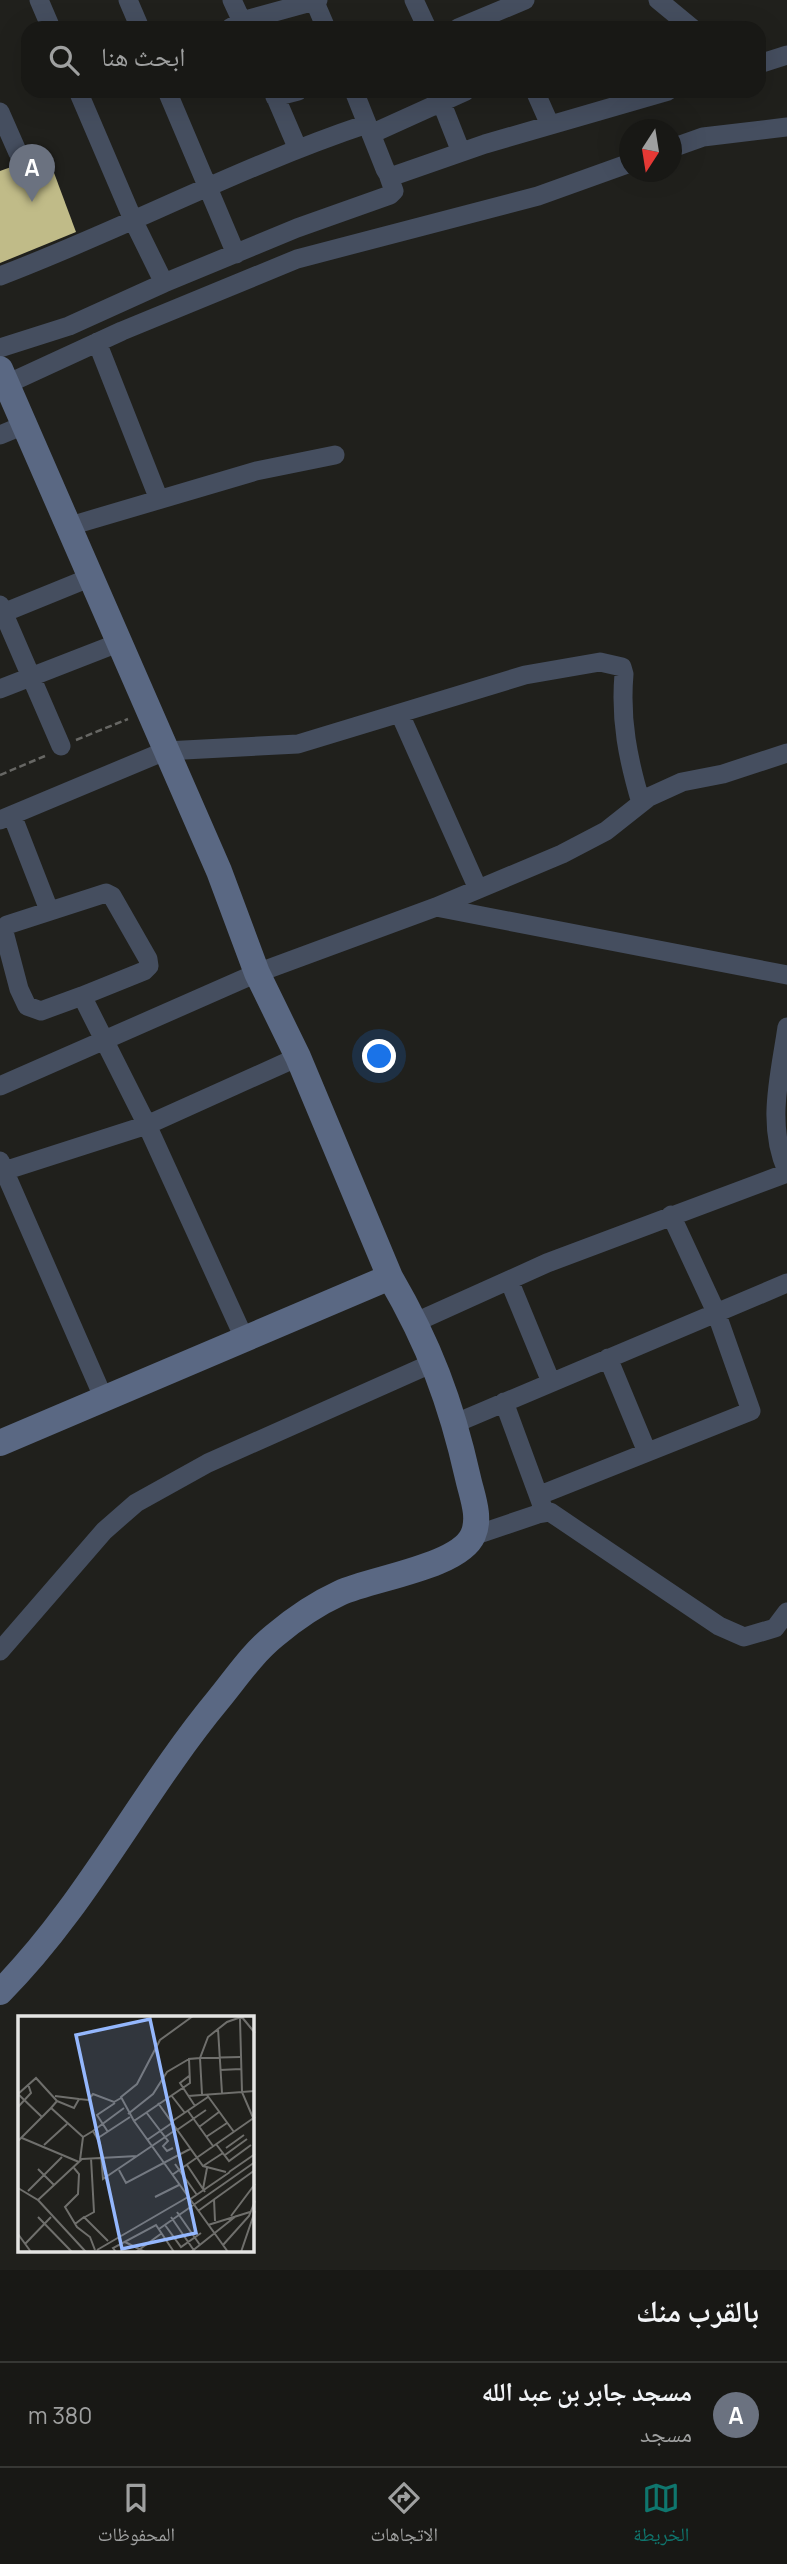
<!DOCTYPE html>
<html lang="ar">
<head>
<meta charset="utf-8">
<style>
  :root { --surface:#181815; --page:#252522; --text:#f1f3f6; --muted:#9fa0a0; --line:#363734; --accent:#0f766e }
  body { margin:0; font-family:Manrope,"Noto Naskh Arabic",sans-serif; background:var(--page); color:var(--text); direction:rtl }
  .compass { position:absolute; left:619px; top:119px; width:63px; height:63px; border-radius:50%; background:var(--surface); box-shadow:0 7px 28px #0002; rotate:192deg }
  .you { position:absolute; left:380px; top:1057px; width:24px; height:24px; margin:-18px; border:5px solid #fff; border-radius:50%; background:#1a73e8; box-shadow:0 0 0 10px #1a73e833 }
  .badge { display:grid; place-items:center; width:46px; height:46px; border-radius:50%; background:var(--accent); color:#fff; font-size:23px; font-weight:700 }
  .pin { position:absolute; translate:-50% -58px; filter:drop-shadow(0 2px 4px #0008) }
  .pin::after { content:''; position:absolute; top:37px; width:24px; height:21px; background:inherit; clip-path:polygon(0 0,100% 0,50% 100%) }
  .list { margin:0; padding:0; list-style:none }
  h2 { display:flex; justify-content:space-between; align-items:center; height:91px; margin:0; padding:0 28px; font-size:30px }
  h2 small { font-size:23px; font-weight:400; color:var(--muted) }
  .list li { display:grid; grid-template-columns:46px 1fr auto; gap:21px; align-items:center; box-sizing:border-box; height:105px; padding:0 28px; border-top:2px solid var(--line) }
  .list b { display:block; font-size:26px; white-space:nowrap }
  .list p { margin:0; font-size:23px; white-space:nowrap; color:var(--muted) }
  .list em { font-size:23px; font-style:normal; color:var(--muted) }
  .icon { flex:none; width:38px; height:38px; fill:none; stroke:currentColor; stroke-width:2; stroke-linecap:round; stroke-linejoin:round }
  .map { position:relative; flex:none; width:787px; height:2270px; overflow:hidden; direction:ltr }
  .search { position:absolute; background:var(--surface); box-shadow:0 7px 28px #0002; left:21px; right:21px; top:21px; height:77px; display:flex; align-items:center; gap:18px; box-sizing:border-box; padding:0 24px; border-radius:21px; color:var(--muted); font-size:26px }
  .sheet { height:196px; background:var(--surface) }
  nav { display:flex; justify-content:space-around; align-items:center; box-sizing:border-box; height:98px; border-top:2px solid var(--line); background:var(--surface); font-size:19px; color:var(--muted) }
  nav a { display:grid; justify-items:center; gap:4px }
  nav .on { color:var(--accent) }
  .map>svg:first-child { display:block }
  .building { fill:#c0bb88 }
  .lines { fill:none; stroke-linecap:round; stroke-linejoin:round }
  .path { stroke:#676764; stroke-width:2.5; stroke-dasharray:7 3.5; stroke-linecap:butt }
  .street { stroke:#454e5f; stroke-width:19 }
  .secondary { stroke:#5a6883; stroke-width:26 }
  .inset-road { fill:none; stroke:#6f6f6c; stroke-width:2 }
  .view { fill:#94b7fd; fill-opacity:0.15; stroke:#94b7fd; stroke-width:3.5 }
  .inset-edge { fill:none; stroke:#e5e5e3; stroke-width:3.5 }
</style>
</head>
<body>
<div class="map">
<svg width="787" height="2270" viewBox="0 0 787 2270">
  <rect width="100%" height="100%" fill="#20201c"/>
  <path class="building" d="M47,154L76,232L0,263V171Z"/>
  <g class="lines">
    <path class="path" d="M76,740L128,719
      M0,775L45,756"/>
    <path class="street" d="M39,0L51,28
      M128,0L140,28
      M232,0L245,28
      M314,0L326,28
      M414,0L427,28
      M658,0L692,28
      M230,28L242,21L318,0
      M458,28L525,0
      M759,64L787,55
      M78,91L134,222L164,283
      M167,91L236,254
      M273,91L297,147
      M354,91L385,169L388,174L396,175L485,144L668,91
      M437,91L461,152
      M535,91L550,125
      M275,97L298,91
      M0,112L18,153
      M371,134L466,91
      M672,148L703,137L787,127
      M0,276C124,229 241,166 367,124
      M97,342L158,497
      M0,348L69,326L164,283L297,228L390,195L394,191L388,174
      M7,384L122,331L297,259L538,196L630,163
      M0,435L24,425
      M70,526L256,471L335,455
      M0,605L61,746
      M3,613L89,578
      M0,689L118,643
      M400,714L478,889
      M12,815L49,910
      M0,820L165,751L298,744L525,675L600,662L622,667L624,674C620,720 628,759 641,803
      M436,907L787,975
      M82,996L41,1011L27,1006L19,989L4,932L7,925L106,893L112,896L148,959L149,966L144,971L82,996L147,1125L245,1340
      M787,1027C780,1076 766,1124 787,1171
      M0,1086L257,973L436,907L562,854L606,831L649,797L682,782L723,774L787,753
      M0,1161L104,1399
      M4,1171L147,1125L298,1057
      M509,1280L551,1382
      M416,1322L547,1263L787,1173
      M608,1358L647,1452
      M504,1402L543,1508
      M456,1423L787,1283
      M540,1495L751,1411L716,1312L671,1215
      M473,1536L538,1514L550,1512L719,1626L744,1637L775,1628L787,1612
      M0,1651L104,1531L136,1503L208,1463L435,1362"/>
    <path class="secondary" d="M0,369L219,871L257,973L298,1057L390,1277L0,1443
      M0,1992C86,1906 141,1793 218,1700C236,1678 252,1654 274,1636C294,1619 316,1604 340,1593C373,1578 459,1567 473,1535C481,1517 472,1496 468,1478C451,1402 429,1344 390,1277"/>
  </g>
  <g transform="translate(18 2016)">
    <rect width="236" height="236" fill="#20201c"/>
    <path class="inset-road" d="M223,0L237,17M222,3L224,76L237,75M200,13L204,77M202,54L223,53M171,60L162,67L177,90M0,78L24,101L33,92L65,121M0,78L18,62L39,85M184,78L182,42L222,41M153,79L167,97M189,79L216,116M37,80L61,83M170,80L224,76L236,104M140,87L185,150L208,156M0,91L13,77L10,68M33,92L39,85L56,92L61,83L70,84L75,78L96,86L103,82M106,92L75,115L82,127L85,163L159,113M170,95L195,130M128,96L150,125L145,130L149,135L155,132M110,98L135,78L149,56L171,43M116,105L103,81L119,68L142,24L175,0M153,106L190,81M181,111L201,96M159,114L188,94M90,116L79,99L97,87M188,121L209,107M4,122L61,146M80,122L112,101M129,124L154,107M0,125L24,101M198,128L211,145L233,129M26,129L49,108M208,132L226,119M207,139L229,123M62,144L65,121L75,115M157,148L179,179M169,149L187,176M185,150L205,137M56,152L61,158L60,178L47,191L59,211L72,221L77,234M20,153L36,169M101,154L108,167L172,133M211,156L237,138M154,159L237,101M0,172L20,184L64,143L119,140M185,173L189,152M10,175L44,141M137,181L161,169M196,183L197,205M20,184L68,236M171,184L212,156M180,195L237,154M159,196L182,229M213,200L237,168M20,201L54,236M67,201L76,196L73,142M153,201L177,236M57,208L66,201L90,225M147,209L163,231L183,217M190,209L232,196M141,213L237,146M0,218L13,236M107,226L127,236M7,228L33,201M205,229L231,200L237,185M79,234L170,181M98,236L95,232L138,209L156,236M118,236L144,217M173,236L218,200M210,236L116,105L172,67L171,43L182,42L190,21L209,6L226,0M223,236L237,195"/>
    <path class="view" d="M132,3L178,217L104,233L58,19Z"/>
    <rect width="236" height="236" class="inset-edge"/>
  </g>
</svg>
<svg class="compass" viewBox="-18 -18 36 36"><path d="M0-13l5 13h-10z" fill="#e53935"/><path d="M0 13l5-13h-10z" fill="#9fa0a0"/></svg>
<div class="you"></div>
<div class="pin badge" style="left:32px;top:202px;background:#6b7280">A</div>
<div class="search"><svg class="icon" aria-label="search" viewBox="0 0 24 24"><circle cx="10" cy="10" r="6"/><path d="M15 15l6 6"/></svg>ابحث هنا</div>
</div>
<section class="sheet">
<h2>بالقرب منك<small></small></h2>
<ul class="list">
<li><span class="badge" style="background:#6b7280">A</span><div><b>مسجد جابر بن عبد الله</b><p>مسجد</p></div><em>380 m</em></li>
</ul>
</section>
<nav>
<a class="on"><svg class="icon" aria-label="map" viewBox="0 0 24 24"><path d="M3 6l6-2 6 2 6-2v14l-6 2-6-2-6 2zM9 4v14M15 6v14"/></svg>الخريطة</a>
<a><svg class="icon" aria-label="directions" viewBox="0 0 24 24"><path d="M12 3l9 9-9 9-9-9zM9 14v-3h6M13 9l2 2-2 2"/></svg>الاتجاهات</a>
<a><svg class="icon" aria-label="saved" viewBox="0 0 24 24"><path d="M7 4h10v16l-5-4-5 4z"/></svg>المحفوظات</a>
</nav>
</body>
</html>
